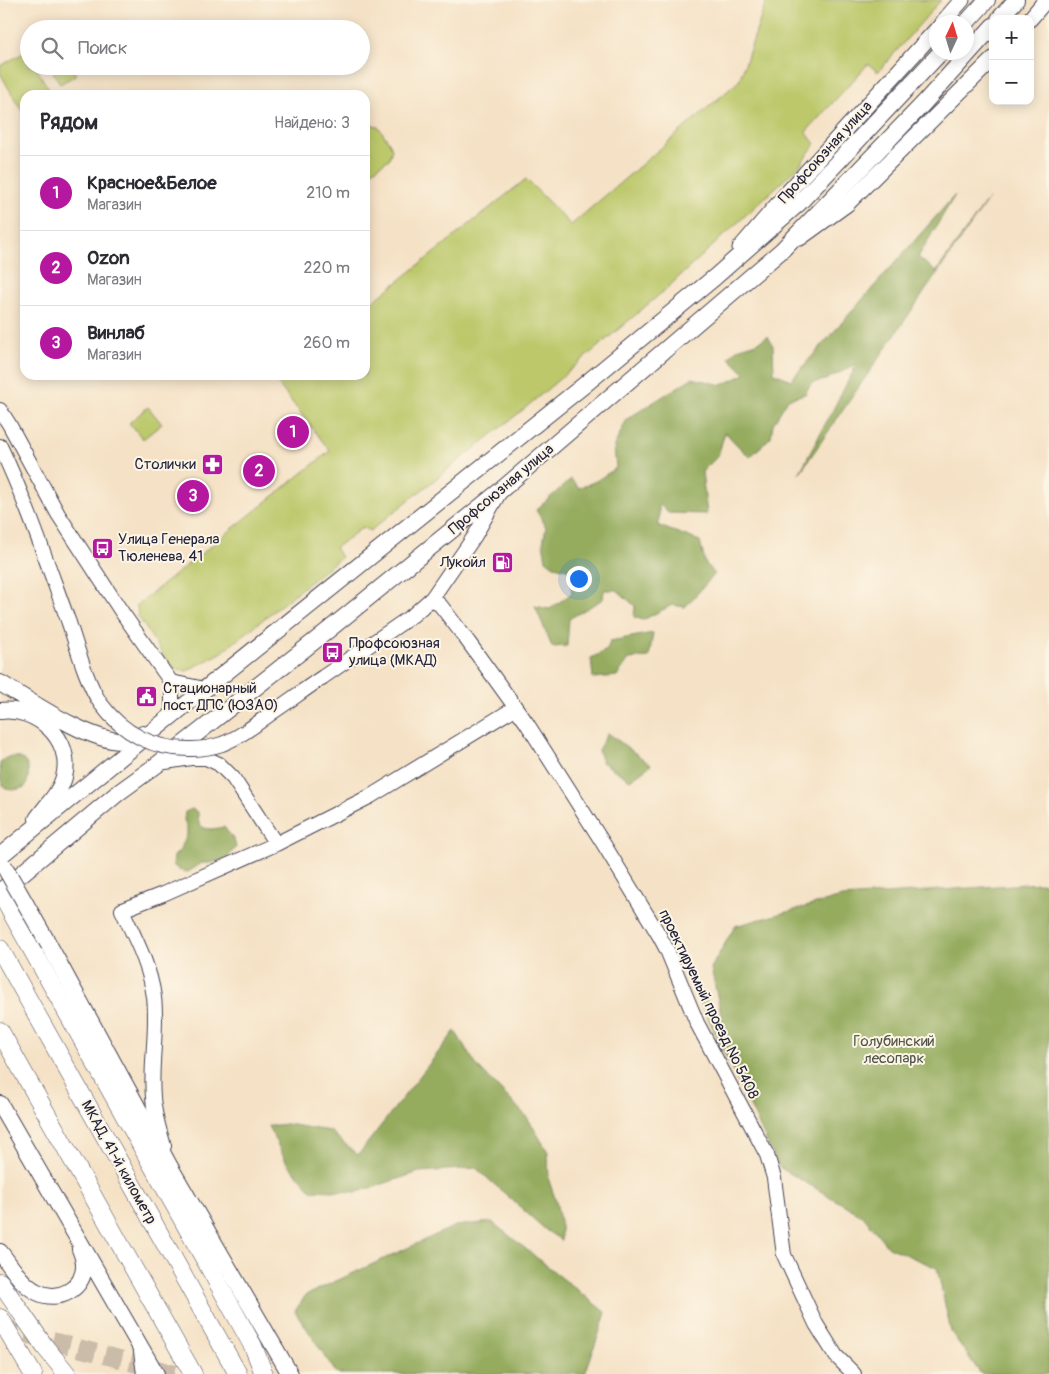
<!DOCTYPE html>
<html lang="ru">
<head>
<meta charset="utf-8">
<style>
  :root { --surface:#fff; --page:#f2f2f3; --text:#2b2b33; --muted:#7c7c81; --line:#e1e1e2; --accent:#b5179e }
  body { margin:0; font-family:Pangolin,sans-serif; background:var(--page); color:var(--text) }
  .controls { position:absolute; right:15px; top:15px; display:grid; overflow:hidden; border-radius:10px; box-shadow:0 2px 12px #0003 }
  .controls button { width:45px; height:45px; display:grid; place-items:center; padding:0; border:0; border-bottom:1px solid var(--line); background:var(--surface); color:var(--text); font:25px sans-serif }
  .compass { position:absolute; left:929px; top:15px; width:45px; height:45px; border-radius:50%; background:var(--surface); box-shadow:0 2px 12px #0003; rotate:4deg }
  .you { position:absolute; left:578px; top:578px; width:18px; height:18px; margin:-12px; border:4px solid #fff; border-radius:50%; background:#1a73e8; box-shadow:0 0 0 8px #1a73e833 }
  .badge { display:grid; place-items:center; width:32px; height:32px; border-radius:50%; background:var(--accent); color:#fff; font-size:16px; font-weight:700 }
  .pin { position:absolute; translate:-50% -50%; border:2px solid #fff; box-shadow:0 1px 5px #0006 }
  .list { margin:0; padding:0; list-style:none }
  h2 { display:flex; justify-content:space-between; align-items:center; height:65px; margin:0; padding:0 20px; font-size:21px }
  h2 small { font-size:16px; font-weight:400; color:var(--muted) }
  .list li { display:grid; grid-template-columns:32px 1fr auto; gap:15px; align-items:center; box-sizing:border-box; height:75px; padding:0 20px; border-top:1px solid var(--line) }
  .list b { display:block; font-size:19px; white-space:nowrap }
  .list p { margin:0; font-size:16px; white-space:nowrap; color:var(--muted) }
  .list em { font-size:16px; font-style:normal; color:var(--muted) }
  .icon { flex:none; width:28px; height:28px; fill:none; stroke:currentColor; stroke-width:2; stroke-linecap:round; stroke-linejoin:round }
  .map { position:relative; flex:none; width:1049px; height:1374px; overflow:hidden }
  .search { position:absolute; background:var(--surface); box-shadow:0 2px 12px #0003; left:20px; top:20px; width:350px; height:55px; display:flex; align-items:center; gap:12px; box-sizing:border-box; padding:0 18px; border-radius:28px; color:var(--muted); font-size:19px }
  .panel { position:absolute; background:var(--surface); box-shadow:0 2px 12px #0003; left:20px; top:90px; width:350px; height:290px; border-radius:15px }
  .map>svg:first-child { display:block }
  .green { fill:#bcc86a; stroke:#6f7552 }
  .forest { fill:#95ac5e; stroke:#5c674c }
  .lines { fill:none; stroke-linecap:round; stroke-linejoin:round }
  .trunk-tunnel { stroke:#cbbcaa; stroke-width:18; stroke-dasharray:18 9; stroke-linecap:butt }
  .minor-casing { stroke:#423f50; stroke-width:12 }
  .tertiary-casing { stroke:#423f50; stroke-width:16 }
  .secondary-casing { stroke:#423f50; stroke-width:17 }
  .primary-casing { stroke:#423f50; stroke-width:18 }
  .trunk-casing { stroke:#423f50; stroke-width:19 }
  .minor { stroke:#fff; stroke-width:10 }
  .tertiary { stroke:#fff; stroke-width:14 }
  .secondary { stroke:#fff; stroke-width:15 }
  .primary { stroke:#fff; stroke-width:16 }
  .trunk { stroke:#fff; stroke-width:18 }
  .tertiary-bridge-casing { stroke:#423f50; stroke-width:16; stroke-linecap:butt }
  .primary-bridge-casing { stroke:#423f50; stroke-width:18; stroke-linecap:butt }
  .tertiary-bridge { stroke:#fff; stroke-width:14 }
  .primary-bridge { stroke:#fff; stroke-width:16 }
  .labels { text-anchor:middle; stroke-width:4; stroke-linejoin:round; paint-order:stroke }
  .street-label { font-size:15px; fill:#22223b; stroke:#fcf5e5 }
  .poi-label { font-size:15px; fill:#22223b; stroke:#fcf5e5; text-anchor:start }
  .park-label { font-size:15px; fill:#505449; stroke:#fcf5e5 }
</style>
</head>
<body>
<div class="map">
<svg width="1049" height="1374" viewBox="0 0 1049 1374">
  <rect width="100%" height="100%" fill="#fcf5e5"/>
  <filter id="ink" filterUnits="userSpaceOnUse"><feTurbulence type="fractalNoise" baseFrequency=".02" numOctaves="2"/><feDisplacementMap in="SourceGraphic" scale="10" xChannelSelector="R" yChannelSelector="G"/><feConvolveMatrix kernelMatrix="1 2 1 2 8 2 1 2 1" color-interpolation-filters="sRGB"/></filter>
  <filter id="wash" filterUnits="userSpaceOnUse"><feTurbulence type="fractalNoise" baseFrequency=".0096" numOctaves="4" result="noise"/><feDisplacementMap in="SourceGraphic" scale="20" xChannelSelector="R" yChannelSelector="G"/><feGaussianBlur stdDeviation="1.12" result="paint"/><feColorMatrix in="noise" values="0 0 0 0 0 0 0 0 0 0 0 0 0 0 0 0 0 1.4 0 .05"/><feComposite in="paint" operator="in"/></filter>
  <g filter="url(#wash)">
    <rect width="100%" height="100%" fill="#f5e2c6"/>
    <path class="green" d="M767,0H941L878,72L868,64L806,132L815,144L800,165L665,290L524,409L370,531L363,527L335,548L341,557L221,653L187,671L177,670L170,666L138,616L137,605L330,451L271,375H365V308L526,179L571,225L739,81Z
      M27,51L29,55V66H35L51,93L48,95H25V108L21,110L0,73V66Z
      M50,66H71L76,75L60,84Z
      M368,124L378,126L390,144L392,149L389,159L365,176V125Z
      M148,407L162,424L143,439L129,423Z"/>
    <path class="forest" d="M955,195L918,257L936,272L989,198L799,474L857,364L825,380L811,383L805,394L788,399L773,424L771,437L750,457L738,446L725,432L718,456L702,472L707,514L668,513L659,504V526L700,541L705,563L715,574L685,607L672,605L643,620L634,617L635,606L617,590H604L603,599L569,619L567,646L552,647L535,606L550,609L572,593L568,569L554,566L546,560L543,543L546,527L536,510L571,479L579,488L596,481L616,468L614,446L627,419L692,378L722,385L745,374L729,358L737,349L757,343L768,336L773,346L774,373L791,380Z
      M653,633L649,657L629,659L617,676L593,678L591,658L607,650L610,641Z
      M608,733L651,765L630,780L602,762L598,750Z
      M14,757C16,757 21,758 22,759C31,765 29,779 25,787C1,796 0,783 0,763L6,758Z
      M192,809L198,812C197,832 209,830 224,827L234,840L236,847L226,859L210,863H202L188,872L179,870L173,865L174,856L180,850L187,835V827L184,820L185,812Z
      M1040,883L1049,884V1374H981L951,1332L937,1268L888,1247L863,1216L779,1167L685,970L723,1023L711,968L735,926L842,897Z
      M455,1031L477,1066L527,1117L548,1152L549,1181L556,1201L561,1226V1240L547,1231L476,1168L419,1172L358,1192L311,1190L287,1163L268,1126L286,1124L330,1131L358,1155Z
      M492,1222L606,1313L585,1374H337L295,1311L306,1295L455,1226Z"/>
  </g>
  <g filter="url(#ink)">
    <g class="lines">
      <path class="trunk-tunnel" d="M0,1327L175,1374"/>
      <defs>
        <path id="minor" d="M139,1352L142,1374"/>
        <path id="tertiary" d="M0,410L9,424L58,514L121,611L171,682L172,690V716
          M0,446C27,503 47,563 69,623
          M432,598L441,606L464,636L526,722L603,843L659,935L667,950L697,1023L767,1155L774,1178L784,1255L816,1324L836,1356L854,1374
          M323,677L413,615L432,598L474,537L498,495
          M171,682L205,689
          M159,763L191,758H206L219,764L233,778L276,844
          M164,1146C159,1130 154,1114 153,1097C150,1064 158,1031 154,997C150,966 135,938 122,910L163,894L276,844L371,796L515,708"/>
        <path id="secondary" d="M1030,19L1046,0
          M943,22L962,0
          M800,238L847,204L993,59
          M740,248L788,192L936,30"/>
        <path id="primary" d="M999,19L1016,0
          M966,23L987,0
          M0,683C29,700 88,741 122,741C129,741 137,738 143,734
          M0,711C36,706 74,739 64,777C60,793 46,806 37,819
          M0,856L159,726L583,386L715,277L799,203L941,52
          M2,890L118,793L158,764L321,636L500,491L782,250L923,104L993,26
          M49,945L170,1167L290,1374
          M0,1104L156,1374
          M0,1252C11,1266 21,1284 37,1292C58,1303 85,1289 84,1264C84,1259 82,1254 80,1249"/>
        <path id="trunk" d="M0,892L253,1346L264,1374
          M0,949L238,1374
          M0,1031L193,1374
          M0,1282L45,1347L67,1374
          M0,1318L33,1374"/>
      </defs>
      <use href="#minor" class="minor-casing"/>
      <use href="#tertiary" class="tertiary-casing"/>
      <use href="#secondary" class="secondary-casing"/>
      <use href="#primary" class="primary-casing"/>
      <use href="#trunk" class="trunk-casing"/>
      <use href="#minor" class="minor"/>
      <use href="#tertiary" class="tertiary"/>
      <use href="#secondary" class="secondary"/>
      <use href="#primary" class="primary"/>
      <use href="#trunk" class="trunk"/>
      <defs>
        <path id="tertiary-bridge" d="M69,623C77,647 87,684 101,704C123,734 155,750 192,749C202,749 213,747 222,744C240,737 255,725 270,714C288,702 305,689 323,677"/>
        <path id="primary-bridge" d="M4,866L49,945"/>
      </defs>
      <use href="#tertiary-bridge" class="tertiary-bridge-casing"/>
      <use href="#primary-bridge" class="primary-bridge-casing"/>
      <use href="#tertiary-bridge" class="tertiary-bridge"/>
      <use href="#primary-bridge" class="primary-bridge"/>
    </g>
  </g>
  <defs>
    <symbol id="pharmacy-square" viewBox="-11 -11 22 22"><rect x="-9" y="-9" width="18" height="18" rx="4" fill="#b5179e" stroke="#fcf5e5"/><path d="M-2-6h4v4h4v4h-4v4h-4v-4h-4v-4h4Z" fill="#fff"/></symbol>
    <symbol id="bus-square" viewBox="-11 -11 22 22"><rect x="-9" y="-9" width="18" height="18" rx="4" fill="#b5179e" stroke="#fcf5e5"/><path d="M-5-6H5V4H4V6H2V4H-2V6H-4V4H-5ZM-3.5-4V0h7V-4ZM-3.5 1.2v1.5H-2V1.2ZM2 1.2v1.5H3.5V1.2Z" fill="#fff"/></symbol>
    <symbol id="fuel-square" viewBox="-11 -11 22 22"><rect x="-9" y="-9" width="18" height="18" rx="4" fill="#b5179e" stroke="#fcf5e5"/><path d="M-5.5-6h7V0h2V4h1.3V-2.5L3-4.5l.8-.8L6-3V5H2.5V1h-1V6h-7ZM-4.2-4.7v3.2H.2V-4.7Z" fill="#fff"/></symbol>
    <symbol id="civic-square" viewBox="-11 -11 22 22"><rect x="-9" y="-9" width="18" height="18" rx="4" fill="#b5179e" stroke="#fcf5e5"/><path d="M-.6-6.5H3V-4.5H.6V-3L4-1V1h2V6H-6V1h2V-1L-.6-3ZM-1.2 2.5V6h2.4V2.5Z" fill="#fff"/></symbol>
  </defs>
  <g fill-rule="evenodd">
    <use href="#pharmacy-square" x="200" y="452" width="25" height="25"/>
    <use href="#bus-square" x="90" y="536" width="25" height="25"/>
    <use href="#fuel-square" x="490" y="550" width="25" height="25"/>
    <use href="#bus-square" x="320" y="640" width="25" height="25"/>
    <use href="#civic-square" x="134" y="684" width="25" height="25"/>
  </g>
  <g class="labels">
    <g class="street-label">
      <text transform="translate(825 152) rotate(-48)" y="5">Профсоюзная улица</text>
      <text transform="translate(501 489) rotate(-40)" y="5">Профсоюзная улица</text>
      <text transform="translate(709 1004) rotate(64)" y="5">проектируемый проезд № 5408</text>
      <text transform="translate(119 1162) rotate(61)" y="5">МКАД, 41-й километр</text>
    </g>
    <g class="poi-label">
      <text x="196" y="469" text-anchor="end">Столички</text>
      <text x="118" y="544">Улица Генерала<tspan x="118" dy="17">Тюленева, 41</tspan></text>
      <text x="486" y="567" text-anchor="end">Лукойл</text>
      <text x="349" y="648">Профсоюзная<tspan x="349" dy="17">улица (МКАД)</tspan></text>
      <text x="163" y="693">Стационарный<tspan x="163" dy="17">пост ДПС (ЮЗАО)</tspan></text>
    </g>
    <g class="park-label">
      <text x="894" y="1046">Голубинский<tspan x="894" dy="17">лесопарк</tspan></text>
    </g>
  </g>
</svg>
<div class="controls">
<button>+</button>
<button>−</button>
</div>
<svg class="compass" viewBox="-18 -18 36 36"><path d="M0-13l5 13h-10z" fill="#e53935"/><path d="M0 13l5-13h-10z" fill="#7c7c81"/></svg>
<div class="you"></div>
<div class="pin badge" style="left:293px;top:432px">1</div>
<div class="pin badge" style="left:259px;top:471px">2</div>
<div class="pin badge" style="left:193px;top:496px">3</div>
<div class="search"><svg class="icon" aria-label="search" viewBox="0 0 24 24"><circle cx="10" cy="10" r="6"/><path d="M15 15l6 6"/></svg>Поиск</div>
<section class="panel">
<h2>Рядом<small>Найдено: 3</small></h2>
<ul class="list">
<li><span class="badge">1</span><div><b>Красное&amp;Белое</b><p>Магазин</p></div><em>210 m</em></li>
<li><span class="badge">2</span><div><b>Ozon</b><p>Магазин</p></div><em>220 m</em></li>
<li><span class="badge">3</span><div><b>Винлаб</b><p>Магазин</p></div><em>260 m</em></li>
</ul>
</section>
</div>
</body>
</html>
